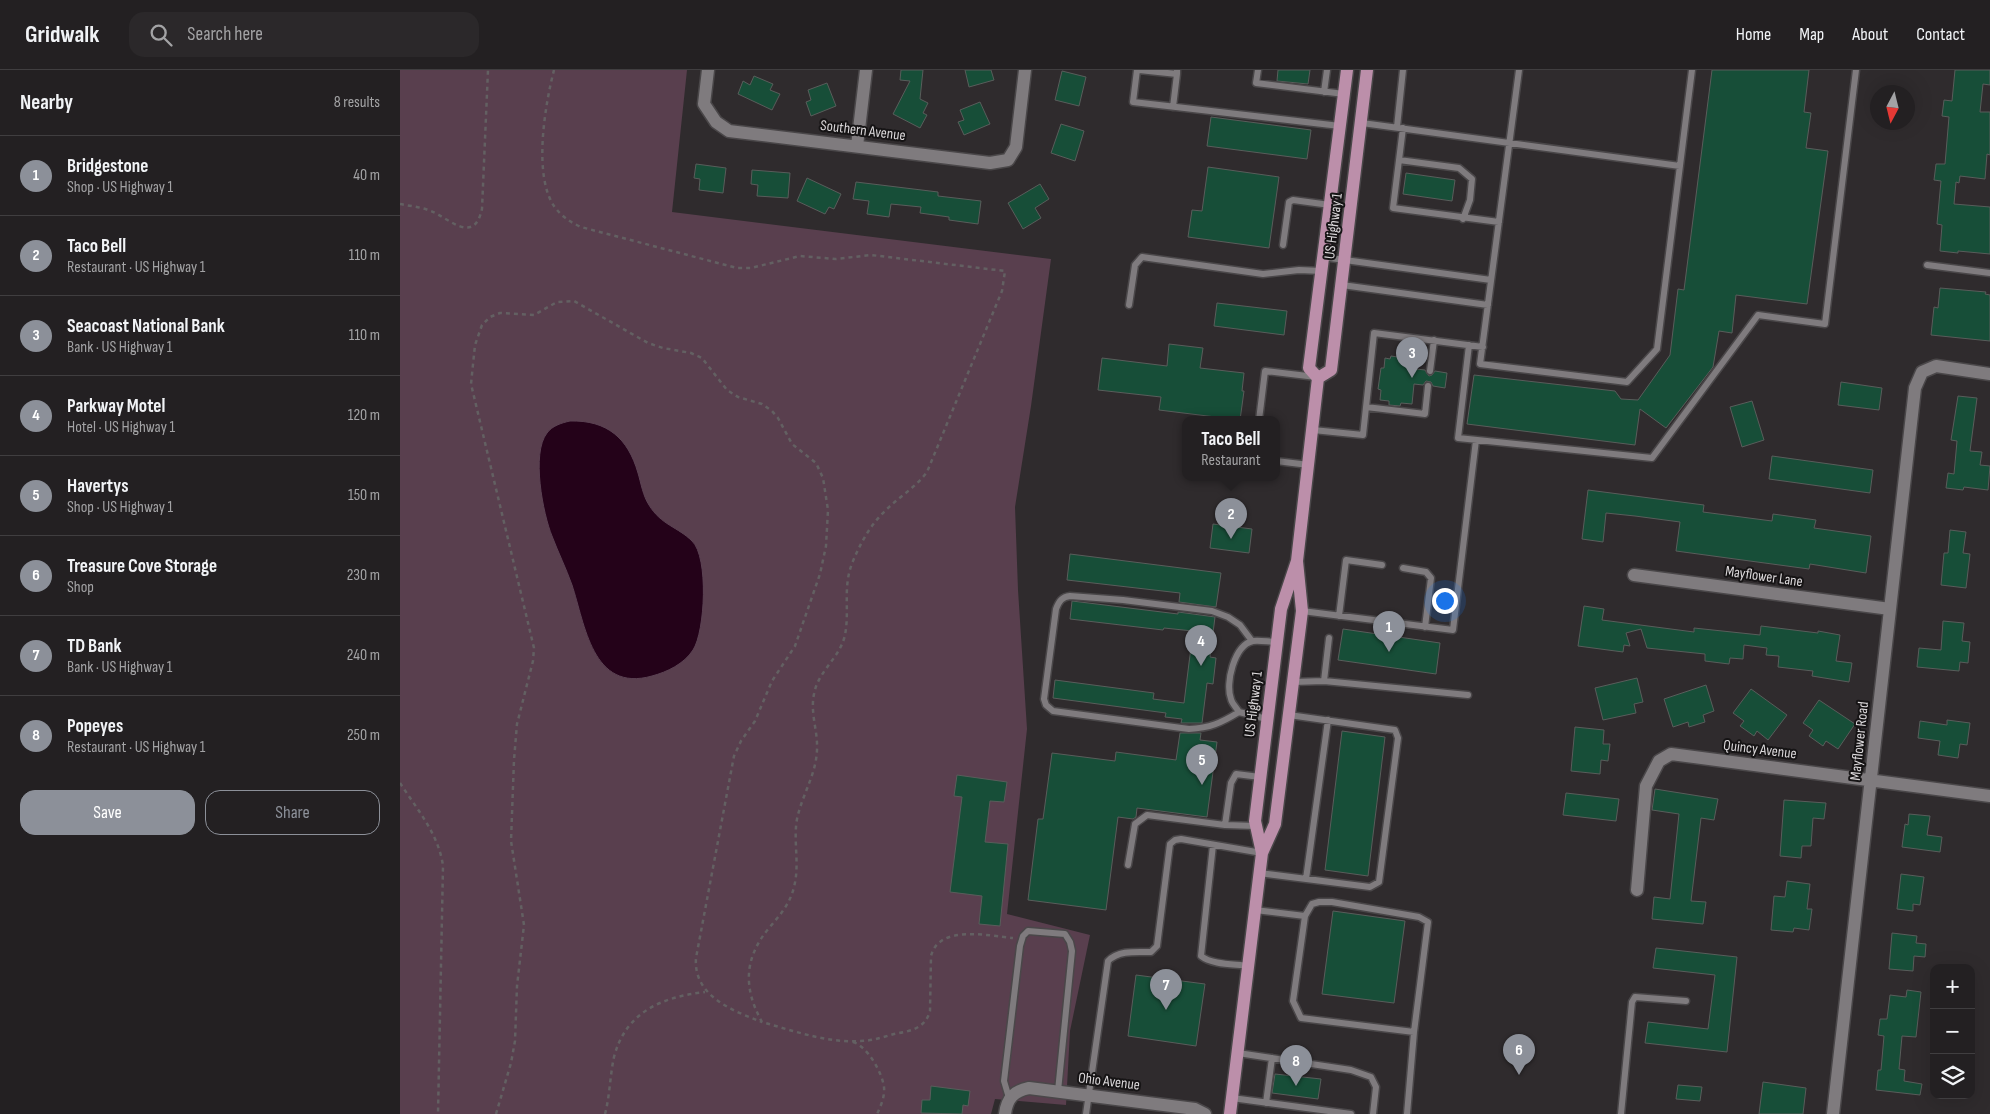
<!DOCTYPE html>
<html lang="en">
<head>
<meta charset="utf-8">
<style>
  :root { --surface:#232022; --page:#2b282a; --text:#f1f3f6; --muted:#a3a3a5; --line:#403e40; --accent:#8c9099 }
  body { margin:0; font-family:"Sofia Sans Condensed",sans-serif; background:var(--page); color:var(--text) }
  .controls { position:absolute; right:15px; bottom:15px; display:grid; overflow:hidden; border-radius:10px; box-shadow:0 5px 20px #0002 }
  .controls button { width:45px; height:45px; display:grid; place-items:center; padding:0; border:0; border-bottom:1px solid var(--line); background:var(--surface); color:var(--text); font:25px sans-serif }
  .compass { position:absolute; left:1470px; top:15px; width:45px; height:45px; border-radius:50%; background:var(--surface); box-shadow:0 5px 20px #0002; rotate:187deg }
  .you { position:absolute; left:1044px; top:530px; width:18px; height:18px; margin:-12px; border:4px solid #fff; border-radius:50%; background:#1a73e8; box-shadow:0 0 0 8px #1a73e833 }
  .badge { display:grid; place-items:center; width:32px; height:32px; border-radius:50%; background:var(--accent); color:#fff; font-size:16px; font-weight:700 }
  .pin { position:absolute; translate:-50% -41px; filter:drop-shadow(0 1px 2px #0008) }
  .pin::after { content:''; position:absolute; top:26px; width:18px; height:15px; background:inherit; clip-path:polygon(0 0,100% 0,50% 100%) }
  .popup { position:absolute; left:782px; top:346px; width:98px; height:65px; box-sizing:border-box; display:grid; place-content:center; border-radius:10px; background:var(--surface); filter:drop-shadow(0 1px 4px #0005); font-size:16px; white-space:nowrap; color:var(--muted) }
  .popup b { font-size:19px; color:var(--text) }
  .popup::after { content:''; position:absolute; left:50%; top:100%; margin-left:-10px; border:10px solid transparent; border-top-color:var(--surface) }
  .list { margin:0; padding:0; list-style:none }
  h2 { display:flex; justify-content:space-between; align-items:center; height:65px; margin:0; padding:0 20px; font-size:21px }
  h2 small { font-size:16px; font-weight:400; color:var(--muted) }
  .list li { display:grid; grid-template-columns:32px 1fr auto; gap:15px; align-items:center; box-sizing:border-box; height:80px; padding:0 20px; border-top:1px solid var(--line) }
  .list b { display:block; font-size:19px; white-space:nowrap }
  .list p { margin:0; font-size:16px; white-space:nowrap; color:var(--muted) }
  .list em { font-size:16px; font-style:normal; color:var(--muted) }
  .actions { display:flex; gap:10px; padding:15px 20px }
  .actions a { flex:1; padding:11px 0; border:1px solid var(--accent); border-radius:15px; text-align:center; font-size:18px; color:var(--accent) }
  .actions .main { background:var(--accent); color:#fff }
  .icon { flex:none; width:28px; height:28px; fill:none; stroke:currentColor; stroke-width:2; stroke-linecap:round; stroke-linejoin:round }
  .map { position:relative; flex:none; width:1590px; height:1044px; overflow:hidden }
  header { display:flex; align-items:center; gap:30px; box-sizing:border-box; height:70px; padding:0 25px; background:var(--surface); border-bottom:1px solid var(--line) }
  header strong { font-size:24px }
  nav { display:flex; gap:28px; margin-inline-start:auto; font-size:18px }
  .search { width:350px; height:45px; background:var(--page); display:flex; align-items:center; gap:12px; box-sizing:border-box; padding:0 18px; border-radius:15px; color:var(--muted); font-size:19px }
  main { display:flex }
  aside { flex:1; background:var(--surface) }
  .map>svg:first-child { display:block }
  .green { fill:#593f4e }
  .water { fill:#240219; stroke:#5b4253 }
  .building { fill:#174e38; stroke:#595d5b }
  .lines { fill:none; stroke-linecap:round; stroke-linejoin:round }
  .lane-casing { stroke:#4a4749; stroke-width:9 }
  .street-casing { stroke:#4a4749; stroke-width:15 }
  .primary-casing { stroke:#4a4749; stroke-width:15 }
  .path { stroke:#636062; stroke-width:2.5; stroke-dasharray:4 4; stroke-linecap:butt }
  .lane { stroke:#7f7b7e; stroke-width:6 }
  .street { stroke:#7f7b7e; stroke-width:12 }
  .primary { stroke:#bc8faa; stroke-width:12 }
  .labels { text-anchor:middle; stroke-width:4; stroke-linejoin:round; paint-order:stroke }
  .street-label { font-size:15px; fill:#dcd9db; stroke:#161415 }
</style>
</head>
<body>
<header>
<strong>Gridwalk</strong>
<div class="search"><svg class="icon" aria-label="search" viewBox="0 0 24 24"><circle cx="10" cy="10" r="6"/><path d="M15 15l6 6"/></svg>Search here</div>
<nav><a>Home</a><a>Map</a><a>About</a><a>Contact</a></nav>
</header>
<main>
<aside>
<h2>Nearby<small>8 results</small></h2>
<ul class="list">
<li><span class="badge">1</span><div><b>Bridgestone</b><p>Shop · US Highway 1</p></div><em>40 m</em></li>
<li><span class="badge">2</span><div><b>Taco Bell</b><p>Restaurant · US Highway 1</p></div><em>110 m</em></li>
<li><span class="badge">3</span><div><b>Seacoast National Bank</b><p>Bank · US Highway 1</p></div><em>110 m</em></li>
<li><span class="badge">4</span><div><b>Parkway Motel</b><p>Hotel · US Highway 1</p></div><em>120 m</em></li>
<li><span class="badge">5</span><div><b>Havertys</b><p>Shop · US Highway 1</p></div><em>150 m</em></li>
<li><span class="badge">6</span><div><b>Treasure Cove Storage</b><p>Shop</p></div><em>230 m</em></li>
<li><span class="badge">7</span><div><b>TD Bank</b><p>Bank · US Highway 1</p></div><em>240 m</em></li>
<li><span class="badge">8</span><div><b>Popeyes</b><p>Restaurant · US Highway 1</p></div><em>250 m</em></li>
</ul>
<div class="actions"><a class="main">Save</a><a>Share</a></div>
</aside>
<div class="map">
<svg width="1590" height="1044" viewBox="0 0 1590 1044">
  <rect width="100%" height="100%" fill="#2f2b2d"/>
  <path class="green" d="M0,0H287L272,142L651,189L631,336L615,437L618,520L627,659L607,844L690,865L670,961L666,1035L595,1029L591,1044H0Z"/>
  <path class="water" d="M170,351C207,350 228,368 238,403C241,413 243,426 249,435C261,455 278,457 292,471C309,487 305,562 293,580C284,594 267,602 252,606C192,623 185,554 172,515C166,498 158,482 152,466C143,444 131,383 147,363C152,356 161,353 170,351Z"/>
  <path class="building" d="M501,0H523L520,29L528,33L523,43L527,45L520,58L493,44L510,11L500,10Z
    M565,0H591L594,10L569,17Z
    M878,0H910L908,14L877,11Z
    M1312,0H1409L1404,42L1411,43L1406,78L1428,81L1407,234L1336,225L1332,263L1319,261L1313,297L1266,358L1240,339L1235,375L1067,354L1074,305L1215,321L1221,329L1238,330L1270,285L1278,219L1284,220Z
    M1555,0H1590V15L1583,14L1580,42H1590V85L1587,84L1585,109L1560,106L1559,113L1556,112L1554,134L1590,137V184L1558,181V183L1540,181L1542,155L1537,154L1541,111L1534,110L1536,94H1545L1549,47L1542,46L1544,30L1552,31Z
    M662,1L686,7L679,36L655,30Z
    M354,6L373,14L370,20L380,24L372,40L338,24L343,11L350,15Z
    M427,13L436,36L411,46L406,32L411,30L408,20Z
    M580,32L590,54L564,65L558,52L564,50L560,40Z
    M811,47L911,60L907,89L807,76Z
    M661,54L684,61L675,91L651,83Z
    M296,94L326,98L323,123L299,120L300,109L294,108Z
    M808,97L879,107L869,178L788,167L792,140L802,141Z
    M352,100L390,103L388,128L357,126L358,115L351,114Z
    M1006,103L1055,110L1052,131L1003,124Z
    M407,108L441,124L434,139L429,137L425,144L397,131Z
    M456,112L538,122V126L581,131L578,154L549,150V147L520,143L521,137L491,134L489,147L467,144L469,131L453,129Z
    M640,114L649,129L635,138L641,148L623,159L608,133Z
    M1540,218L1586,222L1585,224L1590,225V271L1531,265L1534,237L1538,238Z
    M817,233L887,241L884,265L814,256Z
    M769,274L803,278L800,298L844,303L842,321H844L840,350L759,340L761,327L698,320L702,288L767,296Z
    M991,286L1017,290L1016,299L1025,300L1029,306L1032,305L1035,301L1047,303L1045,318L1033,316L1031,312L1026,311L1023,315L1014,314L1012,334L1001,333L1000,336L989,335V331L980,330L981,320L978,319L981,298H984L985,288L990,289Z
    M1441,312L1482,318L1479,340L1438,335Z
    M1558,326L1577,328L1570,381L1582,382L1580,395L1590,396L1588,420L1564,417L1563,420L1546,418L1548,403L1554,404L1557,371L1551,370Z
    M1352,331L1364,370L1342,377L1330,337Z
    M1372,386L1473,400L1470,423L1369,409Z
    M1188,420L1304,435L1303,442L1372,451L1373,444L1416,450L1414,458L1471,466L1466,503L1410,494L1409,499L1276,481L1280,452L1235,446L1206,443L1203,472L1182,469Z
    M813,454L852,459L849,483L810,478Z
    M1550,460L1566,462L1563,483L1570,484L1566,518L1541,515L1544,483H1548Z
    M670,484L821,503L816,537L779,532L780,523L667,510Z
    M672,531L778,544V542L815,547L810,587L816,588L813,614L807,613L802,653H781L782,649L765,647L766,643L653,628L655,610L754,623L753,629L784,633L793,561L764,558L763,560L670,549Z
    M1184,536L1204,539L1202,550L1294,562V558L1360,565L1361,556L1418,563V561L1440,565L1436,591L1452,593L1449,612L1412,606L1413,601L1378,597L1379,586L1366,585L1367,578L1344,575L1343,589L1330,588L1329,594L1305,591V584L1247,578L1241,559L1226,563L1230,576L1224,575L1223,582L1178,576Z
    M1543,551L1564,553L1562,571L1570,572L1568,593L1560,592L1559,601L1517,597L1519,578L1541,580Z
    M943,559L1040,573L1036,604L938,590Z
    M1237,608L1243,632L1234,634L1236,643L1203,650L1195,618Z
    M1306,615L1314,641L1303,645L1305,652L1289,657L1288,652L1273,657L1264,629Z
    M1351,619L1387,645L1368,670L1357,661L1354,666L1340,656L1344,651L1333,643Z
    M1419,630L1455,654L1438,679L1426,671L1423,676L1409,666L1413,660L1403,653Z
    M1547,650L1570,653L1567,675L1560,674L1558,688L1538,685L1540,671L1518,668L1520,651L1547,655Z
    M1175,657L1204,660L1203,674H1210L1208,691L1201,690L1200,704L1171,701Z
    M942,661L985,667L968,806L925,800Z
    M780,663H801L800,670L817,672L807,747L737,738L736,747L733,749L718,747L706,840L628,830L638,749H643L652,683L715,691L716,682L776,690Z
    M557,705L607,712L604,732L590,731L585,772L608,774L600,856L579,854L582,826L550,822L562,727L554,726Z
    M1255,719L1318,729L1314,750L1301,748L1291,831L1306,832L1303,854L1252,849L1254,827L1270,829L1279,744L1252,740Z
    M1166,723L1219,729L1216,751L1163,745Z
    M1384,730L1426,733L1424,749L1413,748L1411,776H1402L1401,788L1380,786Z
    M1509,744L1530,746L1527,765L1542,767L1540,782L1502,777L1505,754L1508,755Z
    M1501,804L1524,807L1520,835L1513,834V841L1497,839Z
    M1387,811L1410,814L1407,839H1412L1409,860L1394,858L1393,862L1371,860L1374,826L1385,827Z
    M933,841L1005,851L994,933L922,924Z
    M1492,863L1517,866L1516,873L1526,874L1525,887L1514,886L1513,901L1489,899Z
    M1256,878L1337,887L1327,982L1245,973L1248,952L1308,959L1315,905L1253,898Z
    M736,905L805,914L796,976L728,966Z
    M1507,920L1521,922L1516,967L1502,966L1499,999L1505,1000L1504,1011L1522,1014L1520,1025L1476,1020L1478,1000H1481L1484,966L1478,965L1480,949H1487L1490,925L1506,927Z
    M875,1004L921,1009L918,1029L872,1023Z
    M1363,1012L1406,1018L1403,1044H1359Z
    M1278,1015L1302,1017L1300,1031L1276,1029Z
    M531,1016L570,1021L568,1036L563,1035L562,1044L521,1043L522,1030H530Z"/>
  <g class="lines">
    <defs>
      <path id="lane" d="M737,0L733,32L940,56
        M739,0L777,4V0
        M858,0L856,13L944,24
        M1119,0L1080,294L1227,312L1257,279L1292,0
        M924,22L927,0
        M773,37L777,4
        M962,53L1280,96
        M997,57L1003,0
        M1003,58L993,138L1099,152
        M999,90L1059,98L1072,109L1070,130L1063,149
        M883,175L889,132L893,130L930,135
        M923,187L1091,210
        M1527,195L1590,203
        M942,215L1088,235
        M729,235L735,195L742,187L863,204L899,200L922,201
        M1069,275L1058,368L1252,388L1358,245L1425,254L1456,0
        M1030,301L1034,270
        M966,337L1025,344L1028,316
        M859,350L865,301L916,307
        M913,360L963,365L974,263L1083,277
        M876,391L909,395
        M1003,498L1026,502L1031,508L1025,557
        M902,541L1053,560L1076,370
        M939,546L946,490L982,495
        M924,611L929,568
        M893,612L924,611L1068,625
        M839,642C821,653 810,658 789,659L653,641L646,635L644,629L656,539C659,531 662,527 670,526L723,530L812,541L828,547L840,555L852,571
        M867,649L839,642C837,638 832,634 831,629C825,614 834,575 853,571C860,570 869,572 877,572
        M856,756L825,755L831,713L836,704L860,707
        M813,775L801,886C812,895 835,894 848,896
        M728,795L735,754L747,745L825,755
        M859,803L970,817L979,812L998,668L995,660L889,645
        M906,809L928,650
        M855,840L905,846L893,931L901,948L1014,962L1028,852L1019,847L932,832H919L912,834L905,846
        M838,983L951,1000L971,1007L976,1017L973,1044
        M609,1028L604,1011L620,876L623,866L628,861L665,864L670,872L672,881L658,1021
        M832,1028L951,1044
        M866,1033L872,988
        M686,1044L708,891C719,880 736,882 751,882L757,876L770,774L775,770L781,769L862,783
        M1007,1044L1014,962
        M1221,1044L1232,932L1235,927L1286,931"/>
      <path id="street" d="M308,0L304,34L316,52L329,61L590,93L608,90L616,77L625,0
        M457,76L466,0
        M1234,505L1490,539
        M1237,820L1246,716L1259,691L1271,684L1590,726
        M605,1044C607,1028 614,1021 629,1018L795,1039L805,1044
        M1433,1044L1515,318L1522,302L1536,296L1590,304"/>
      <path id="primary" d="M918,308L931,300L967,0
        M918,308L909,298L947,0
        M862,783L855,751L881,539L897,491L918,308
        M830,1044L862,783L875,754L902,541L897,491"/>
    </defs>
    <use href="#lane" class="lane-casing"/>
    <use href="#street" class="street-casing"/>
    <use href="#primary" class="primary-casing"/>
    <path class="path" d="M154,0C145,35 133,105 154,136C161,146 170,152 181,157L337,198H351L400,186L436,189L471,185L605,201L602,221L527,402C516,417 499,427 486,440C471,454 461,472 453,491C442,517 450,539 445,565C440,588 418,601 414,624C410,643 418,661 417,680C416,705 402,725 397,749C393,771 400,794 394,817C390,834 380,845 369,858C344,888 343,918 362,952C394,961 427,973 460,971C472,971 483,967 494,964C510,961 525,959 530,941L531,886C539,854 589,866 613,868
      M0,134C10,136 21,137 31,141C50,149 74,175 82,139L88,0
      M0,713C17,739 39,765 43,796L38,1044
      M453,972C467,976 482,1002 484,1017C485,1026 481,1036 477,1044
      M96,1044L111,993L115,971L117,916L124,855L111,771L114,690L117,654L133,591L134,578L71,314L75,275L82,255L90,247L100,243L134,245L157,232L174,231L248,273L263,278L291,283L302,288L327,320L338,327L362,334L372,341L378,348L392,374L416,393L423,408L428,440L426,476L420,504L395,576L372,611L355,651L341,671L334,686L296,888C293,926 333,941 362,952
      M205,1044C210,1025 210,1005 214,987C226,941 263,927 305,922"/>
    <use href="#lane" class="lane"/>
    <use href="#street" class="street"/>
    <use href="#primary" class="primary"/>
  </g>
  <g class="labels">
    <g class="street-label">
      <text transform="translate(463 60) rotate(7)" y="5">Southern Avenue</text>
      <text transform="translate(933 156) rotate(-83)" y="5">US Highway 1</text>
      <text transform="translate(1364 506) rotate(8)" y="5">Mayflower Lane</text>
      <text transform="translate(853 634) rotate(-83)" y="5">US Highway 1</text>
      <text transform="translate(1459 671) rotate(-84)" y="5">Mayflower Road</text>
      <text transform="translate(1360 679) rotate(7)" y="5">Quincy Avenue</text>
      <text transform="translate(709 1011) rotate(7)" y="5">Ohio Avenue</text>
    </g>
  </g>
</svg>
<div class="controls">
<button>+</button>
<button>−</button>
<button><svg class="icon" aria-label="layers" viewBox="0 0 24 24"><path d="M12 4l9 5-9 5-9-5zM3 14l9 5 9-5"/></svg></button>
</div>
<svg class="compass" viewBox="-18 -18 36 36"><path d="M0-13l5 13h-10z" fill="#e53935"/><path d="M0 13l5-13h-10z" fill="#a3a3a5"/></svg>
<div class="you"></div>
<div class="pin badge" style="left:989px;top:582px">1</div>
<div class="pin badge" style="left:831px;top:469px">2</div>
<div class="popup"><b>Taco Bell</b>Restaurant</div>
<div class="pin badge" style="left:1012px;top:308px">3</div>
<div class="pin badge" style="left:801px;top:596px">4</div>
<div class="pin badge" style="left:802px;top:715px">5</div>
<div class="pin badge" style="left:1119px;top:1005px">6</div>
<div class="pin badge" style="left:766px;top:940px">7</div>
<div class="pin badge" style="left:896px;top:1016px">8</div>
</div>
</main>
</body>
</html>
